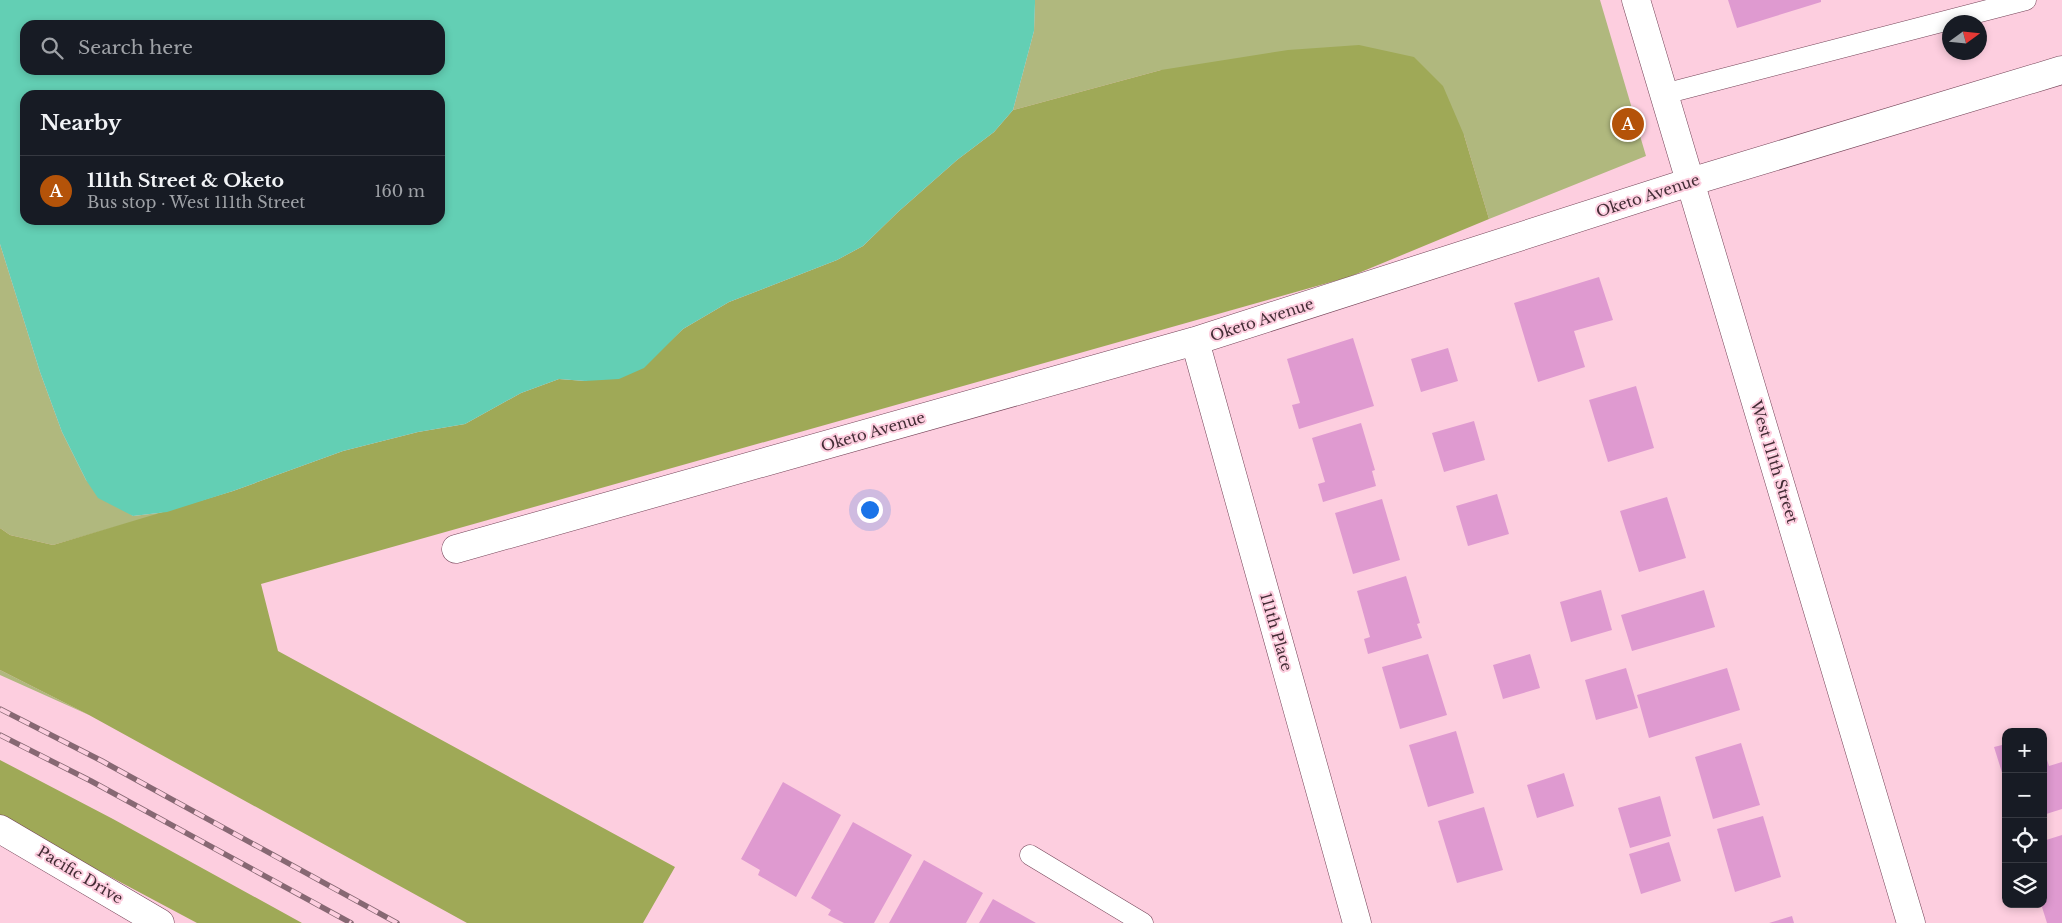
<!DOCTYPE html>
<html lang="en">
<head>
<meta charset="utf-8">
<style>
  :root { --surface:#171b24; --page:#242831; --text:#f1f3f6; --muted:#9ea1a6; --line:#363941; --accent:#b45309 }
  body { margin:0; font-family:"Libre Baskerville",serif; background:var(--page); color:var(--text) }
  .controls { position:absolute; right:15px; bottom:15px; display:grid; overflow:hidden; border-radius:10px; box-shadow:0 2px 8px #0003 }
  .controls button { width:45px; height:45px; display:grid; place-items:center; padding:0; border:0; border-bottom:1px solid var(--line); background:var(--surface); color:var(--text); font:25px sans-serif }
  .compass { position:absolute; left:1942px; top:15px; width:45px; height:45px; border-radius:50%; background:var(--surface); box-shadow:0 2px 8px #0003; rotate:75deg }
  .you { position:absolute; left:869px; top:509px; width:18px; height:18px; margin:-12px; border:4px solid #fff; border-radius:50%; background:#1a73e8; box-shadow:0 0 0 8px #1a73e833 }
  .badge { display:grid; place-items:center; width:32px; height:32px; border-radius:50%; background:var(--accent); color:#fff; font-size:16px; font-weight:700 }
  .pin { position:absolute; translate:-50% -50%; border:2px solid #fff; box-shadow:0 1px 5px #0006 }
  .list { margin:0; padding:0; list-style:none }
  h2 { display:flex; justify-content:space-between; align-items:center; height:65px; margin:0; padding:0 20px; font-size:21px }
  h2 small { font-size:16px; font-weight:400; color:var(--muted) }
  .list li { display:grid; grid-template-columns:32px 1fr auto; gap:15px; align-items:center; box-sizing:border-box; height:70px; padding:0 20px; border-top:1px solid var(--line) }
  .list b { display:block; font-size:19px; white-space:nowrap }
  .list p { margin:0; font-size:16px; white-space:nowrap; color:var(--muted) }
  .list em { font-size:16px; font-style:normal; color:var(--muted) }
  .icon { flex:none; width:28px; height:28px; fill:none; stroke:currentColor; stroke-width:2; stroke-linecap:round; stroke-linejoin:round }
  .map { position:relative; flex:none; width:2062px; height:923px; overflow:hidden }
  .search { position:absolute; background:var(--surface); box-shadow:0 2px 8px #0003; left:20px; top:20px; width:425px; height:55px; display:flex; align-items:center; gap:12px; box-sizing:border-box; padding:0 18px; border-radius:15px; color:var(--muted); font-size:19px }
  .panel { position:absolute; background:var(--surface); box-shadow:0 2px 8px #0003; left:20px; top:90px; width:425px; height:135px; border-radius:15px }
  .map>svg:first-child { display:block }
  .green { fill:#b0b87e }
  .forest { fill:#9fa957 }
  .water { fill:#63cfb4; fill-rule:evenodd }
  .building { fill:#df9ad0 }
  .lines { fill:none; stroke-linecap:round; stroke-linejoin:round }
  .service-casing { stroke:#744458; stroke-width:21 }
  .minor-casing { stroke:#744458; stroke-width:29 }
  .secondary-casing { stroke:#744458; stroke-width:29 }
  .service { stroke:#fff; stroke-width:20 }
  .minor { stroke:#fff; stroke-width:28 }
  .secondary { stroke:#fff; stroke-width:28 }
  .rail-casing { stroke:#876873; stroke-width:5.5 }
  .rail { stroke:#fdcedf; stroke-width:4; stroke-dasharray:11; stroke-linecap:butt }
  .labels { text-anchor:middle; stroke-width:4; stroke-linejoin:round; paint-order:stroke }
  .street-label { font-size:15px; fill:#432c35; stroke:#fdcedf }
</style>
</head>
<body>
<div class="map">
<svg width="2062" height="923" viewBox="0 0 2062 923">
  <rect width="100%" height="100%" fill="#fdcedf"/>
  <path class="green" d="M1035,0H1600L1646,156L1489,219L1464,135L1161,70L1013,110L1034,31Z
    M0,244L40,372L62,432L86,480L133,516L167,512L53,545L10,535L0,528Z
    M0,670L89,715L0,675Z"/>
  <path class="forest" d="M1359,45L1414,57L1443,86L1464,135L1489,219L1349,277L261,584L278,651L675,867L643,923H467L89,715L0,670V528L10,535L53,545L233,491L343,451L418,432L465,424L521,393L559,379L585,381L665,346L683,329L729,302L837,260L863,246L898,212L957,160L994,132L1013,110L1161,70L1288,50Z
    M0,760L113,819L302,923H197L0,818Z"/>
  <path class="water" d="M0,0H1035V3L1034,31L1013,110L994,132L957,160L898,212L863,246L837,260L729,302L683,329L644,368L619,379L585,381L559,379L521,393L465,424L418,432L343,451L233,491L167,512L133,516L98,498L86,480L62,432L40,372L0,244ZM25,25H440V70H25ZM25,95H440V220H25Z"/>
  <path class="building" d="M1728,0H1821V2L1737,28Z
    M1599,277L1613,320L1574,331L1585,367L1538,382L1514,303Z
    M1353,338L1374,406L1299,429L1292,405L1300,403L1287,359Z
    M1448,348L1458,381L1421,392L1411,359Z
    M1636,386L1654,448L1608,462L1589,400Z
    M1474,421L1485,460L1444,472L1432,433Z
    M1361,423L1375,470L1372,471L1376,486L1323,502L1318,484L1325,482L1312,438Z
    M1497,494L1509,534L1468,546L1456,506Z
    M1667,497L1686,558L1639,572L1620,511Z
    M1382,499L1400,560L1353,574L1335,513Z
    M1406,576L1420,623L1417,624L1422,638L1368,654L1364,639L1370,637L1357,591Z
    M1601,590L1612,630L1571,642L1560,602Z
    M1704,590L1715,627L1632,651L1621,615Z
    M1428,654L1447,715L1400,729L1382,667Z
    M1530,654L1540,688L1503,699L1493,665Z
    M1626,668L1638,708L1596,720L1585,680Z
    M1727,668L1740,710L1649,738L1637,695Z
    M1456,731L1474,793L1428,807L1409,745Z
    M1741,743L1760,805L1713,819L1695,757Z
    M2006,744V782H2005L1994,747Z
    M2043,747L2049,766L2062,762V809L2043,815Z
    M1564,773L1574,806L1537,818L1527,785Z
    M783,782L841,815L796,897L758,875L760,870L741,859Z
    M1660,796L1671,836L1630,848L1618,808Z
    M1484,807L1503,870L1457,883L1438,821Z
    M1763,816L1781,877L1735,892L1717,829Z
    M853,822L912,855L874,923H844L828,915L831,910L811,898Z
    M2062,835V923H2047L2041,904H2043V841Z
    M1669,842L1681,881L1641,894L1629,854Z
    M924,860L983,893L966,923H889Z
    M993,899L1036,923H979Z
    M1792,916L1794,923H1769Z"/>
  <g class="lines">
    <defs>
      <path id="service" d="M1664,94L2026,0
        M1030,855L1143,923"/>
      <path id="minor" d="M1195,341L1357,923
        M456,549L1195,341L1690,182L2062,70
        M0,829L160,923"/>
      <path id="secondary" d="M1636,0L1911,923"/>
    </defs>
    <use href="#service" class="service-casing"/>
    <use href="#minor" class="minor-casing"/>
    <use href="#secondary" class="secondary-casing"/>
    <use href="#service" class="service"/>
    <use href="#minor" class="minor"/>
    <use href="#secondary" class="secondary"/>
    <defs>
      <path id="rail" d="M0,709L102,761L397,923
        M0,735L91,781L351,923"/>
    </defs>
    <use href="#rail" class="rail-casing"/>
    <use href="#rail" class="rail"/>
  </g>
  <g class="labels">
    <g class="street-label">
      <text transform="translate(1648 196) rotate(-18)" y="5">Oketo Avenue</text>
      <text transform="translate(1262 320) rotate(-18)" y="5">Oketo Avenue</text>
      <text transform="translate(873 432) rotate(-16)" y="5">Oketo Avenue</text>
      <text transform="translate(1774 462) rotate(73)" y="5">West 111th Street</text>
      <text transform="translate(1276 632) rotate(74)" y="5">111th Place</text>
      <text transform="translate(80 875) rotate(31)" y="5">Pacific Drive</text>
    </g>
  </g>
</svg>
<div class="controls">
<button>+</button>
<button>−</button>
<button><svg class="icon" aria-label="locate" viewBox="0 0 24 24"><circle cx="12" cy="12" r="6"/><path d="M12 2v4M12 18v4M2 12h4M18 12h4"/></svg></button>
<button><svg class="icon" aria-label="layers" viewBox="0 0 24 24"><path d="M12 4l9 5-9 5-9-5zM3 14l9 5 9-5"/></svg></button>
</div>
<svg class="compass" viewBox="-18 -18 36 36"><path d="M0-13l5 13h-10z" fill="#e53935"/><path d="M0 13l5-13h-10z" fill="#9ea1a6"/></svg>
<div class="you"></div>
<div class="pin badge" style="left:1628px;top:124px">A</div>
<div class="search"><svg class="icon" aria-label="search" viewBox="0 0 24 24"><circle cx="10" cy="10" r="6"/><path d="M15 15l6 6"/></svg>Search here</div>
<section class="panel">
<h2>Nearby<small></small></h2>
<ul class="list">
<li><span class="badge">A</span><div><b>111th Street &amp; Oketo</b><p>Bus stop · West 111th Street</p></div><em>160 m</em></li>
</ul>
</section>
</div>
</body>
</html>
